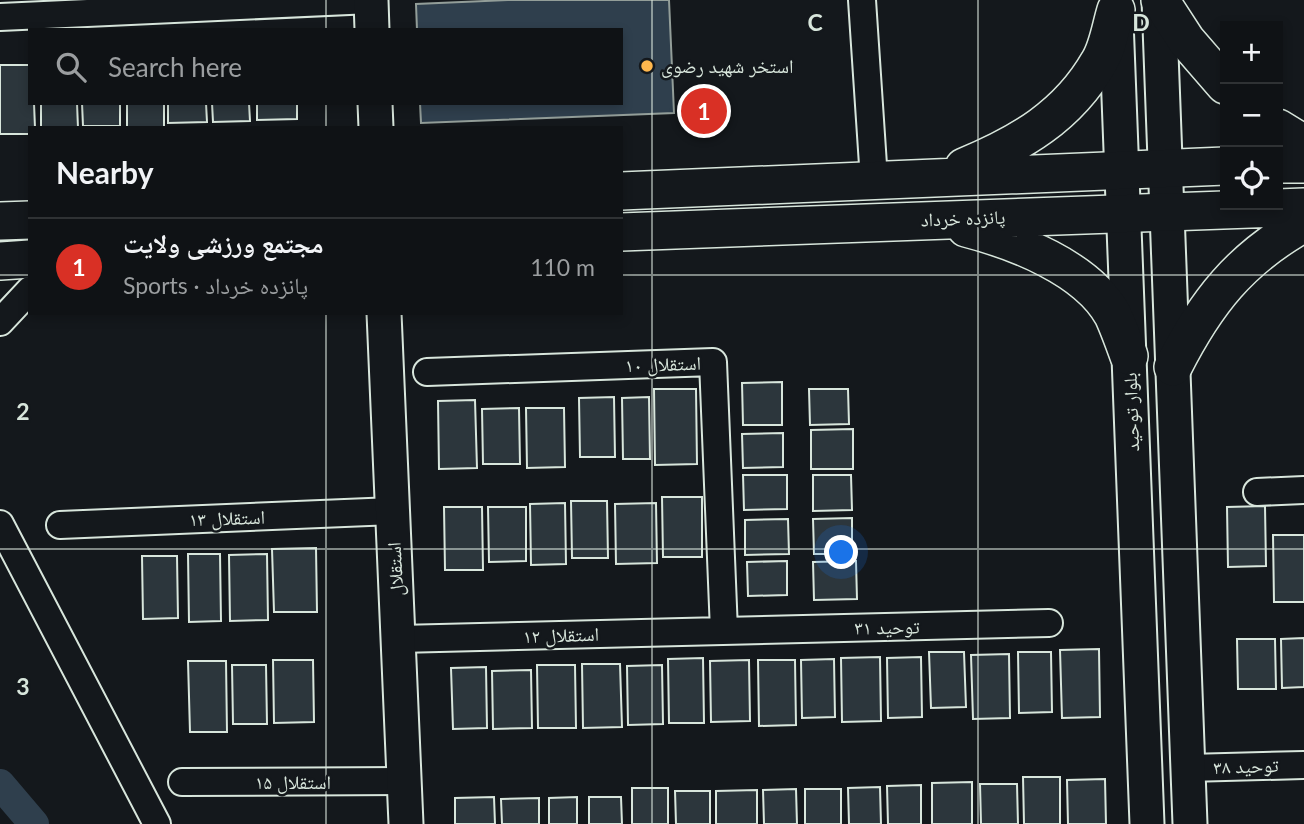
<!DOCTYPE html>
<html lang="en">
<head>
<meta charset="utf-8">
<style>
  :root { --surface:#0f1215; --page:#181b1e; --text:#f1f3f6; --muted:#9b9ea0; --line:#2f3234; --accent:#d93025 }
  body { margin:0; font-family:Lato,"Noto Naskh Arabic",sans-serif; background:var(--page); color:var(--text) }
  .controls { position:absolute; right:21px; top:21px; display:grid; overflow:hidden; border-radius:0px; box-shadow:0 4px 10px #0003 }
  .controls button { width:63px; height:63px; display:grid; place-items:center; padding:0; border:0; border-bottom:2px solid var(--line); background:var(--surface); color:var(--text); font:35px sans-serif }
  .you { position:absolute; left:842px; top:553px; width:24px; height:24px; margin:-18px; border:5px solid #fff; border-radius:50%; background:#1a73e8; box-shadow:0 0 0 10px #1a73e833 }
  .badge { display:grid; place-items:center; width:46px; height:46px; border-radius:50%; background:var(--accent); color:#fff; font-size:23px; font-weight:700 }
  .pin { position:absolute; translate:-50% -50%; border:4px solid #fff; box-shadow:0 2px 7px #0006 }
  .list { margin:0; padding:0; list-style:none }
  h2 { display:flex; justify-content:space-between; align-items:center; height:91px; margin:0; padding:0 28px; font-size:30px }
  h2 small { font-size:23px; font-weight:400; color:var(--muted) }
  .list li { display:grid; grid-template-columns:46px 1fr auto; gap:21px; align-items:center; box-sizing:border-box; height:98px; padding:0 28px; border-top:2px solid var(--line) }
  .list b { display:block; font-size:26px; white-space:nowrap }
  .list p { margin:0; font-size:23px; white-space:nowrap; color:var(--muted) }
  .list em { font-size:23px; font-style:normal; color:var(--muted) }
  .icon { flex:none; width:38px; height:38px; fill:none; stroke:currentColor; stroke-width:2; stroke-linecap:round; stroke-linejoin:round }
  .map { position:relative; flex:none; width:1304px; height:824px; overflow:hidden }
  .search { position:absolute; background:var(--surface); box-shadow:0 4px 10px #0003; left:28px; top:28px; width:595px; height:77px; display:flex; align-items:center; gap:18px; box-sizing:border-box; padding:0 24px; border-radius:0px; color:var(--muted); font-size:26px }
  .panel { position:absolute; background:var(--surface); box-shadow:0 4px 10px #0003; left:28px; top:126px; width:595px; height:189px; border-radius:0px }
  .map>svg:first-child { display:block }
  .water { fill:#2f3f4d; stroke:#939e99; stroke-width:2 }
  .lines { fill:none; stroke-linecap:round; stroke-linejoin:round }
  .canal { stroke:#2f3f4d; stroke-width:30 }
  .building { fill:#2c363c; stroke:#d8e6dc; stroke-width:2 }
  .minor-casing { stroke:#d8e6dc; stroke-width:30 }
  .tertiary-casing { stroke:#d8e6dc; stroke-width:37 }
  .secondary-casing { stroke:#d8e6dc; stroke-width:40 }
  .minor { stroke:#14181c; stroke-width:26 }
  .tertiary { stroke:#14181c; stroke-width:33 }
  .secondary { stroke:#14181c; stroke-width:37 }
  .grid { fill:none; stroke:#d8e6dc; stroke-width:2; stroke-opacity:0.55 }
  .poi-dot { fill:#ffb74d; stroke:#14181c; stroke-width:2.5 }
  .labels { text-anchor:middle; stroke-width:5; stroke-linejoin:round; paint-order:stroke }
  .poi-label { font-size:19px; fill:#d8e6dc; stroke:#14181c; text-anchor:start }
  .street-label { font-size:19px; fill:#d8e6dc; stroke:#14181c }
  .grid-label { font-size:23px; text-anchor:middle; font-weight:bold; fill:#d8e6dc; stroke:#14181c; stroke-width:5; stroke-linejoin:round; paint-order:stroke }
</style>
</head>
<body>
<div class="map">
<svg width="1304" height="824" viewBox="0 0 1304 824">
  <rect width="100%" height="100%" fill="#14181c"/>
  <path class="water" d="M508,0H669L674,113L421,123L420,103H621V30H417L416,4Z"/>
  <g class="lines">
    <path class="canal" d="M0,784L34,824"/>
  </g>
  <path class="building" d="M0,65H30V103H34L35,128H30V134H0Z
    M41,103H77L78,128H41Z
    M82,103H120V126H83Z
    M127,103H164V128H127Z
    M168,103H206L207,122L168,123Z
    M212,103H249L250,121L213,122Z
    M257,103H297V119L257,120Z
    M782,382V425H743L742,383Z
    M654,389H696L697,464L655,465Z
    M809,389H848L849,424L810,425Z
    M614,397L615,457H580L579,398Z
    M649,397L650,459H623L622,398Z
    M475,400L477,468L439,469L438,401Z
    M519,408L520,464H483L482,409Z
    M526,408H564L565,467L527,468Z
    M853,429V469H811V430Z
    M783,433V467L743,468L742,434Z
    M743,475H787V509L744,510Z
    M813,475H851L852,510L813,511Z
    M662,497H702V557H663Z
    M571,501H607L608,558H572Z
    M565,503L566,564L531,565L530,504Z
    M656,503L657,563L616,564L615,504Z
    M1265,506L1266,566L1228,567L1227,507Z
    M444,507H482L483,570H445Z
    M488,507H526V561L489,562Z
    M852,518V554H814L813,519Z
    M788,519L789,554L745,555V520Z
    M1273,535H1304V602H1274Z
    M316,548L317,612H274L272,549Z
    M188,554H220L221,621L189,622Z
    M267,554L268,620L230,621L229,555Z
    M142,556H177L178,618L143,619Z
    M787,561V595L748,596L747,562Z
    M856,561L857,599L814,600L813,562Z
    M1304,638V687L1282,688L1281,639Z
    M1237,639H1275L1276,689H1238Z
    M1099,649L1100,717L1062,718L1060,650Z
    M929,652H964L966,707L931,708Z
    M1018,652H1051L1052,712L1019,713Z
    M1009,654L1010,718L973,719L971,655Z
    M880,657L881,721L842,722L841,658Z
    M921,657L922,717L888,718L887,658Z
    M703,658L704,723H669L668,659Z
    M834,659L835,717L802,718L801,660Z
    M273,660H313L314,722L274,723Z
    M749,660L750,721L711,722L710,661Z
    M758,660H795L796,725L759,726Z
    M188,661H226L227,732H190Z
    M582,664H620L622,727L583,728Z
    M232,665H266L267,724H233Z
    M537,665H575L576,728H538Z
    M662,665L663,724L628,725L627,666Z
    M486,667L487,728L453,729L451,668Z
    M531,670L532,728L493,729L492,671Z
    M1023,777H1060V824H1024Z
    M1105,779L1106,824H1068L1067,780Z
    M972,782V824H932V783Z
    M980,784H1017L1018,824H981Z
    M921,785V824H888L887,786Z
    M880,787L881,824H849L848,788Z
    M632,788H668V824H632Z
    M796,789L797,824H764L763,790Z
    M805,789H841V824H805Z
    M757,790V824H716V791Z
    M675,791H710V824H676Z
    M494,797L495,824H455V798Z
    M577,797V824H549V798Z
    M589,797H621L622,824H589Z
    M539,798V824H502L501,799Z"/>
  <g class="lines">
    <defs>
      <path id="minor" d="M862,0L874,180
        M0,17L371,0
        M0,322L30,290
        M427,372L713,362L724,631
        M1257,492L1304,490
        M0,524L157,824
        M60,525L393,511
        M399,639L1049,623
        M1188,768L1304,765
        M182,782L405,781"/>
      <path id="tertiary" d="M371,0L372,30
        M1159,0L1190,824
        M1116,20L1147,824
        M375,103L376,128
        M384,313L406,824"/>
      <path id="secondary" d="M1160,0L1186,40L1225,85
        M1278,128L1304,144
        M1278,164H1304
        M964,167C1020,144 1068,116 1099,62C1108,48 1111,26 1116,10
        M621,191L1225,166
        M0,221L30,220
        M966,228C1016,241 1087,268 1113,315C1119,328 1124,342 1129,356
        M621,232L1304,207
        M0,261L30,259
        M1173,367C1206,302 1240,259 1304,223"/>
    </defs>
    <use href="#minor" class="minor-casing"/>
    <use href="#tertiary" class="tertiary-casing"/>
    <use href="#secondary" class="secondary-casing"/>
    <use href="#minor" class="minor"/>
    <use href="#tertiary" class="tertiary"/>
    <use href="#secondary" class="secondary"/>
  </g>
  <path class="grid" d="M326,0V30M652,0V824M978,0V824M326,103V128M0,275H30M621,275H1304M326,313V824M0,549H1304"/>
  <circle class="poi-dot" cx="647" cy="66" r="7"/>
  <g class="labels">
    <g class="poi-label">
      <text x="661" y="73">استخر شهید رضوی</text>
    </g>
    <g class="street-label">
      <text transform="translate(963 218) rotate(-2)" y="7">پانزده خرداد</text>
      <text transform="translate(663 364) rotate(-2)" y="7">استقلال ۱۰</text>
      <text transform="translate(1131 412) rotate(-92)" y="7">بلوار توحید</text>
      <text transform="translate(227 518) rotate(-2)" y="7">استقلال ۱۳</text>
      <text transform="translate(395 569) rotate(-93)" y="7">استقلال</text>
      <text transform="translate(887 627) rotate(-1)" y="7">توحید ۳۱</text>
      <text transform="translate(561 635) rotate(-2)" y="7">استقلال ۱۲</text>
      <text transform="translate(1246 766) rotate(-2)" y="7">توحید ۳۸</text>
      <text x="293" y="789">استقلال ۱۵</text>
    </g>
  </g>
  <g class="grid-label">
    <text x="815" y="31">C</text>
    <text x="1141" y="31">D</text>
    <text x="23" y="420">2</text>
    <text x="23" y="695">3</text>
  </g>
</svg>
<div class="controls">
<button>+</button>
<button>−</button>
<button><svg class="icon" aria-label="locate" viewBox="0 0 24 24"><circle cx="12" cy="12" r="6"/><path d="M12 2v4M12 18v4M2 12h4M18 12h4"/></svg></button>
</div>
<div class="you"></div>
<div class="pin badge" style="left:704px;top:111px">1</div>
<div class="search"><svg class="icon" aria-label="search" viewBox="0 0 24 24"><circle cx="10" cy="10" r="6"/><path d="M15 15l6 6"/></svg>Search here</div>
<section class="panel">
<h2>Nearby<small></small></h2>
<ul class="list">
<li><span class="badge">1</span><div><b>مجتمع ورزشی ولایت</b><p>Sports · پانزده خرداد</p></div><em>110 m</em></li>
</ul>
</section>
</div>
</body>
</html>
